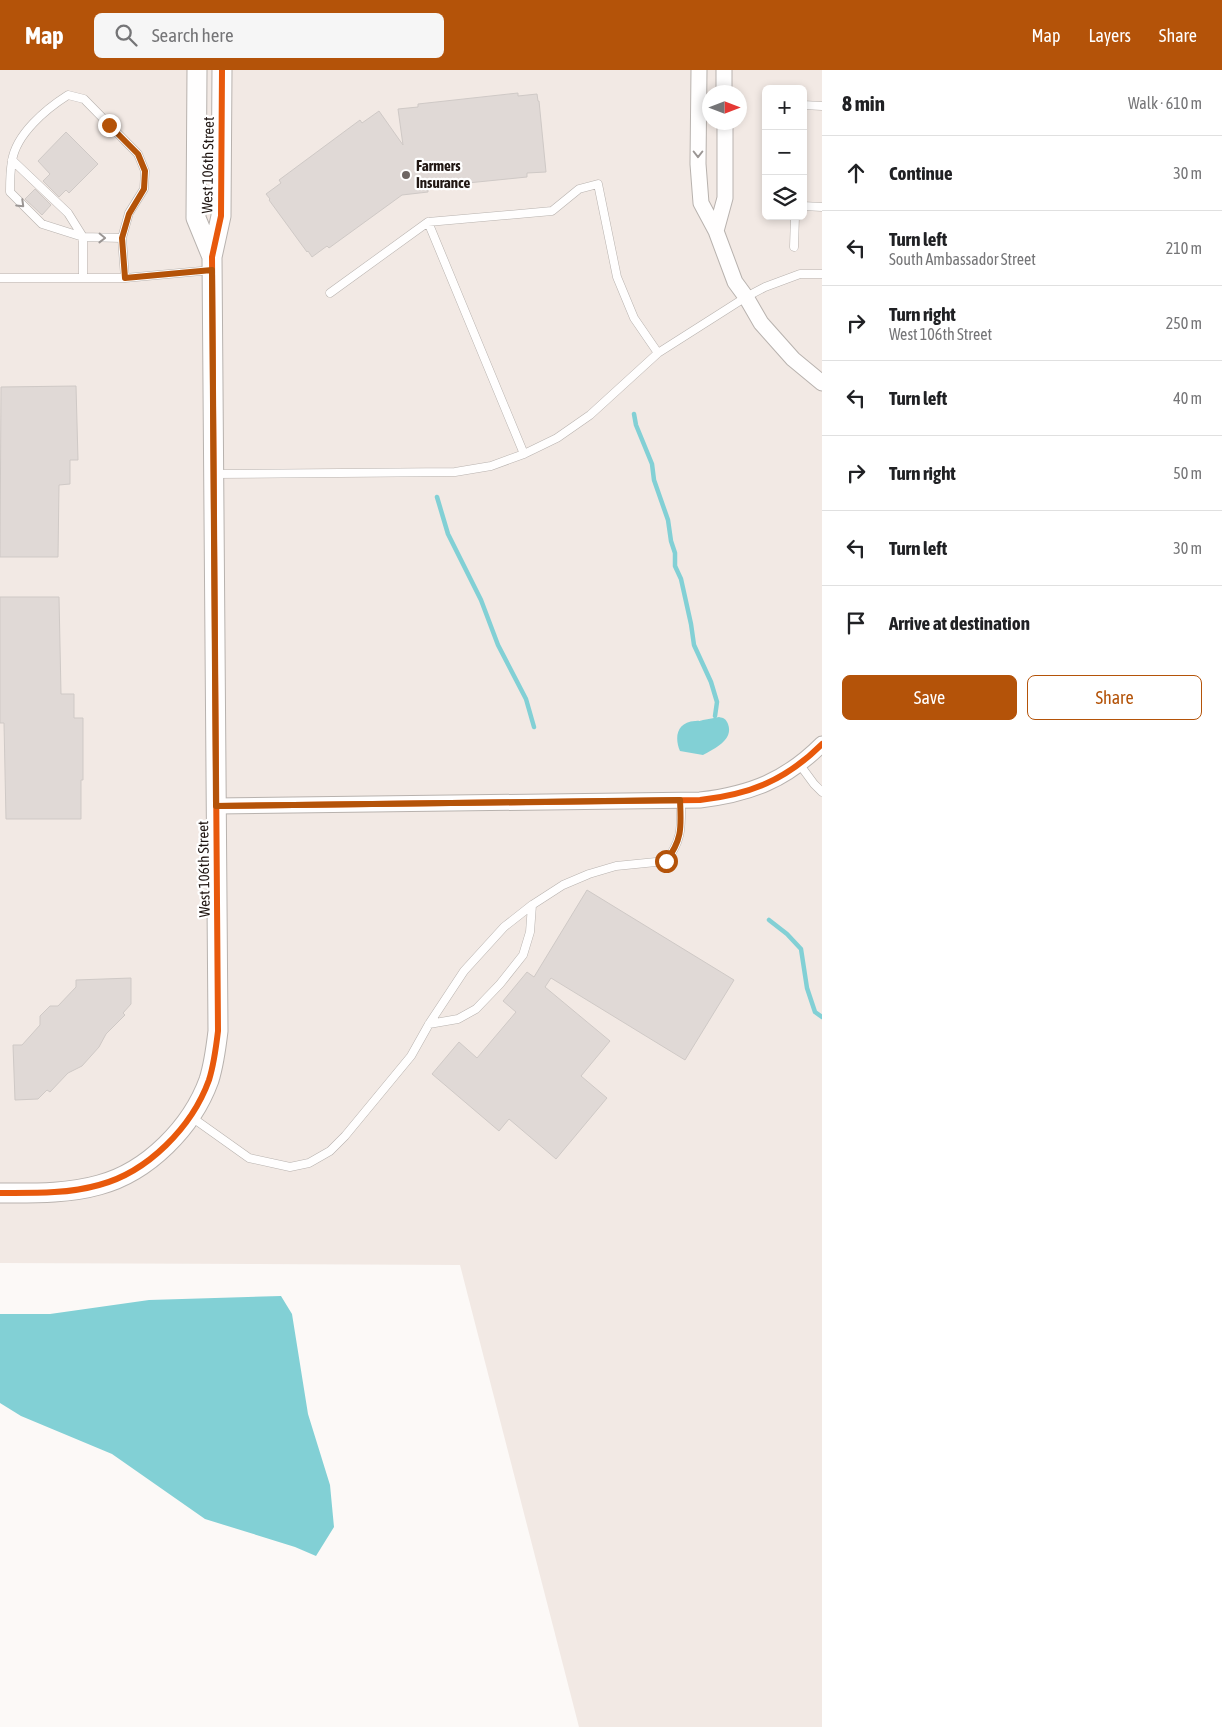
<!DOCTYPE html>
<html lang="en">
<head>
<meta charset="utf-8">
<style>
  :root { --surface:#fff; --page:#f6f6f6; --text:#202124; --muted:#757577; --line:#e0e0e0; --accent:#b45309 }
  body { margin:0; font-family:"Asap Condensed",sans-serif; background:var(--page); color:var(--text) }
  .controls { position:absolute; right:15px; top:15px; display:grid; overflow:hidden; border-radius:8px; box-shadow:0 2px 8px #0003 }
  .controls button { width:45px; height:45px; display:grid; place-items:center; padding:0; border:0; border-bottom:1px solid var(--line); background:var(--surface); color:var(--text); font:25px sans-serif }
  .compass { position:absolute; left:702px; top:15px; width:45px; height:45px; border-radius:50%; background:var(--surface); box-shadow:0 2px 8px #0003; rotate:90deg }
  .stop { position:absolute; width:15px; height:15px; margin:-11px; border:4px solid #b45309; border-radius:50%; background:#fff }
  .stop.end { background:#b45309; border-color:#fff; box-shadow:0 1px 5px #0008 }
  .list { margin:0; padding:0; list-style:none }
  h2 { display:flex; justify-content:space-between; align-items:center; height:65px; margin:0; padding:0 20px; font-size:21px }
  h2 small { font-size:16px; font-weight:400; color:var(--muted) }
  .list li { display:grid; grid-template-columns:32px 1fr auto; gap:15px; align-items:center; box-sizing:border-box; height:75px; padding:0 20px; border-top:1px solid var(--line) }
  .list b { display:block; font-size:19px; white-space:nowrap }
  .list p { margin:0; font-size:16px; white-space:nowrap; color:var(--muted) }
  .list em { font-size:16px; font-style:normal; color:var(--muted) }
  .actions { display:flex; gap:10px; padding:15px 20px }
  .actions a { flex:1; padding:11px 0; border:1px solid var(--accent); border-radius:8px; text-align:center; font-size:18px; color:var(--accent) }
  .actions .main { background:var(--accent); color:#fff }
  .icon { flex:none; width:28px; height:28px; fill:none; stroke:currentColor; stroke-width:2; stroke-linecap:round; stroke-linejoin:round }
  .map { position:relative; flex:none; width:822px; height:1657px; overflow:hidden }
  header { display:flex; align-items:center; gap:30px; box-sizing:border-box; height:70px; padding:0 25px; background:var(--accent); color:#fff }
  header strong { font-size:24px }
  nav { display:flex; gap:28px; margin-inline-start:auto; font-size:18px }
  .search { width:350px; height:45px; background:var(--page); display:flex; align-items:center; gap:12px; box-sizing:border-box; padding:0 18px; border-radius:8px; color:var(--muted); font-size:19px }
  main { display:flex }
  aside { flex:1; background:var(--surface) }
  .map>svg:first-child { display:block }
  .built { fill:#f2e9e4; fill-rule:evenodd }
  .water { fill:#82d0d5 }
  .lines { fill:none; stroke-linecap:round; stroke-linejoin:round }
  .stream { stroke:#82d0d5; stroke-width:4.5 }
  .building { fill:#e0d9d6; stroke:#cfc9c6 }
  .service-casing { stroke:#b8b2ae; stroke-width:9 }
  .minor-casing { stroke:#b8b2ae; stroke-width:17 }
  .tertiary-casing { stroke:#b8b2ae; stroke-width:21 }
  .service { stroke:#fffefe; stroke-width:8 }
  .minor { stroke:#fffefe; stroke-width:15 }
  .tertiary { stroke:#fffefe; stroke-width:19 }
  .cycleway-casing { stroke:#fff; stroke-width:9 }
  .cycleway { stroke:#e8590c; stroke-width:6 }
  .oneway { stroke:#9b9694 }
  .route { stroke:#b45309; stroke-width:6 }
  .poi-dot { fill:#6e6663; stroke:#fff; stroke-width:2 }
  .labels { text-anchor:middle; stroke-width:4.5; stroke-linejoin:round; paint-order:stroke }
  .street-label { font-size:15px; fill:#211713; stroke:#fff }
  .poi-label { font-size:15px; font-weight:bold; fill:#211713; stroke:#fff; text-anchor:start }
</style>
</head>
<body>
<header>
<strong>Map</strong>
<div class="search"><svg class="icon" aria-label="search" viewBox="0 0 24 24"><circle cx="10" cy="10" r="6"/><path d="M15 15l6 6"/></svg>Search here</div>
<nav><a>Map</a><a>Layers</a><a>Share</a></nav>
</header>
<main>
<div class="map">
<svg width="822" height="1657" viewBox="0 0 822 1657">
  <rect width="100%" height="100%" fill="#fcf9f7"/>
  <path class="built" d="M0,0H822V1657H579L460,1195L0,1193ZM766,19H803V146H766ZM710,22H740V52H710Z"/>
  <path class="water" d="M719,647C724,648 726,649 728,654C734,670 714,679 703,685L680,681C674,667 677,652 695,651C702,650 696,652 703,650C709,649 714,648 719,647Z
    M281,1226L292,1244L308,1344L330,1415L334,1457L316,1486L295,1477L205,1449L112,1384L21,1346L0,1333V1244H50L149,1230Z"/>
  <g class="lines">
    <path class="stream" d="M634,344L636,355L652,394L654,410L668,450L671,471L675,483V496L681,509L691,554L694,575L711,612L717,632L715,646
      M437,427L448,464L481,530L498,575L526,629L534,657
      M769,850L787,864L801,879L807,918L815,942L822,947"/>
  </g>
  <path class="building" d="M518,23V26L537,24L538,31H539L546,102L527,103V107L428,117V122L402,125L329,178L327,176L312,187L308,181L307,182L269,130L270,129L266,124L281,113L279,110L360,50L362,53L379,41L403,75L398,39L418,37V34Z
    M66,62L98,94L69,123L66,120L59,127L43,111L50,104L38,91Z
    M35,119L51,135L42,145L25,129Z
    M76,316L78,390H70V414L59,415L58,487H0L1,317Z
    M0,527H59L61,624H74V648H83V710H81V749H6L4,653H0Z
    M587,820L734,910L685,990L551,908L545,917L610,971L581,1006L607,1028L556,1089L509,1049L499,1061L432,1004L459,972L477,988L516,942L503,931L527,902L534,907Z
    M131,908V934L123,943L125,945L106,964L99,977L82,996L68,1003L50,1022L47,1020L38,1029L15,1030L13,975H22L40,955V946L50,936H58L76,917V910Z"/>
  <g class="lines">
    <defs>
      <path id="service" d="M803,35L822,36
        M12,90L68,143L83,167V208
        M803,136L822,137
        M428,152L524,384
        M122,168L83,167L42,154L10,122C10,112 10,102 12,91C16,64 46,39 68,25L84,29L138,84L145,101L144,119L129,143L122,168L125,208
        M794,177L795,146
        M0,208H125L212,200
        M330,223L428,152L552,141L579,119L598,114L617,207L634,248L658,283
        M213,404L455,402L491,396L524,384L557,368L590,345L658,283L746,227L765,217L800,204H822
        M800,695L814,714L822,722
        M429,954L458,949L476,939L500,914L523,885L530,862L532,835
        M190,1046L249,1088L290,1097L309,1093L330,1081L345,1066L411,986L429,954L464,901L504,857L532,835L563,815L589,804L616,796L666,791C683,769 681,756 681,730"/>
      <path id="minor" d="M699,0L698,94L701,133L716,161L735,212L746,227L761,253L793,289L822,313
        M724,0V22
        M716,161L725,128V52
        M216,736L700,730C751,724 786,710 822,674"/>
      <path id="tertiary" d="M197,0L196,148L212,187
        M0,1123C33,1123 67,1124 99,1115C148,1102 192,1057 209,1010C214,994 216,978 218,961L212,187L221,146L222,0"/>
    </defs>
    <use href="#service" class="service-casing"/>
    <use href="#minor" class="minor-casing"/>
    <use href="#tertiary" class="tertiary-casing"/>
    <use href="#service" class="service"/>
    <use href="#minor" class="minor"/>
    <use href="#tertiary" class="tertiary"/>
    <defs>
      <path id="cycleway" d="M216,736L700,730C751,724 786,710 822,674
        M0,1123C33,1123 67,1124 99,1115C148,1102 192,1057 209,1010C214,994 216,978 218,961L212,187L221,146L222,0"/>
    </defs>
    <use href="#cycleway" class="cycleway-casing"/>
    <use href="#cycleway" class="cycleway"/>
  </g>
  <defs><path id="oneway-chevron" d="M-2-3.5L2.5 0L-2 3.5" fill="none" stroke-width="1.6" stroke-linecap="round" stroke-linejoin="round" transform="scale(1.25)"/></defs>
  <g class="oneway">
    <use href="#oneway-chevron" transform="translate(698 84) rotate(90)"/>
    <use href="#oneway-chevron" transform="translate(21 134) rotate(44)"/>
    <use href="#oneway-chevron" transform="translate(102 168) rotate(1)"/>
  </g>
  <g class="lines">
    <path class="route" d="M109,55L138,84L145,101L144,119L129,144L122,168L125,208L212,200L216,736L680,730C681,756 683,769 666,791"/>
  </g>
  <circle class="poi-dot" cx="406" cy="105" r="5"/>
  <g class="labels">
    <g class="street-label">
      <text transform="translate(208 95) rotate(-89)" y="5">West 106th Street</text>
      <text transform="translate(204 799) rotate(-91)" y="5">West 106th Street</text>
    </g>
    <g class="poi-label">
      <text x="416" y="101">Farmers<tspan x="416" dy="17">Insurance</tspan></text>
    </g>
  </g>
</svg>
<div class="controls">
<button>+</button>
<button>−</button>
<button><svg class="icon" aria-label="layers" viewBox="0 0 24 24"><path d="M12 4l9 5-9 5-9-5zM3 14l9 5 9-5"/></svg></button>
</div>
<svg class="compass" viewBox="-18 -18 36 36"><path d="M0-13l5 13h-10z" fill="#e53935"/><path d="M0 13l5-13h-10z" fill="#757577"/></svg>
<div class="stop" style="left:666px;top:791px"></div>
<div class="stop end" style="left:109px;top:55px"></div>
</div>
<aside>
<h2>8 min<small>Walk · 610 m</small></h2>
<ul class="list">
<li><svg class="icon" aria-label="ahead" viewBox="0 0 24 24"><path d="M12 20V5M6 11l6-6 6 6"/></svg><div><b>Continue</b></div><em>30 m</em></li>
<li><svg class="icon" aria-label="left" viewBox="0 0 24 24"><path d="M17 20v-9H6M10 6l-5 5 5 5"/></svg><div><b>Turn left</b><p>South Ambassador Street</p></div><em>210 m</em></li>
<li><svg class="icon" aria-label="right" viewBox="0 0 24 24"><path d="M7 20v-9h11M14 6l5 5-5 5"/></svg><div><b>Turn right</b><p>West 106th Street</p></div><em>250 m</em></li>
<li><svg class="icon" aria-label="left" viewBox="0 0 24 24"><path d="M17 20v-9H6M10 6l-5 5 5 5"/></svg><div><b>Turn left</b></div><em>40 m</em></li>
<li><svg class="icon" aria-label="right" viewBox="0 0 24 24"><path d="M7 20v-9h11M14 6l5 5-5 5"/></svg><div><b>Turn right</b></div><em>50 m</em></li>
<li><svg class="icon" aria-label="left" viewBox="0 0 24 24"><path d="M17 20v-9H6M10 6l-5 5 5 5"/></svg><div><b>Turn left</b></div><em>30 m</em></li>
<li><svg class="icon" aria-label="arrive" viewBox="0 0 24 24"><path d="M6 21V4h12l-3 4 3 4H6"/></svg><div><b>Arrive at destination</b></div></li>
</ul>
<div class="actions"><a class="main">Save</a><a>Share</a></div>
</aside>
</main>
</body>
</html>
